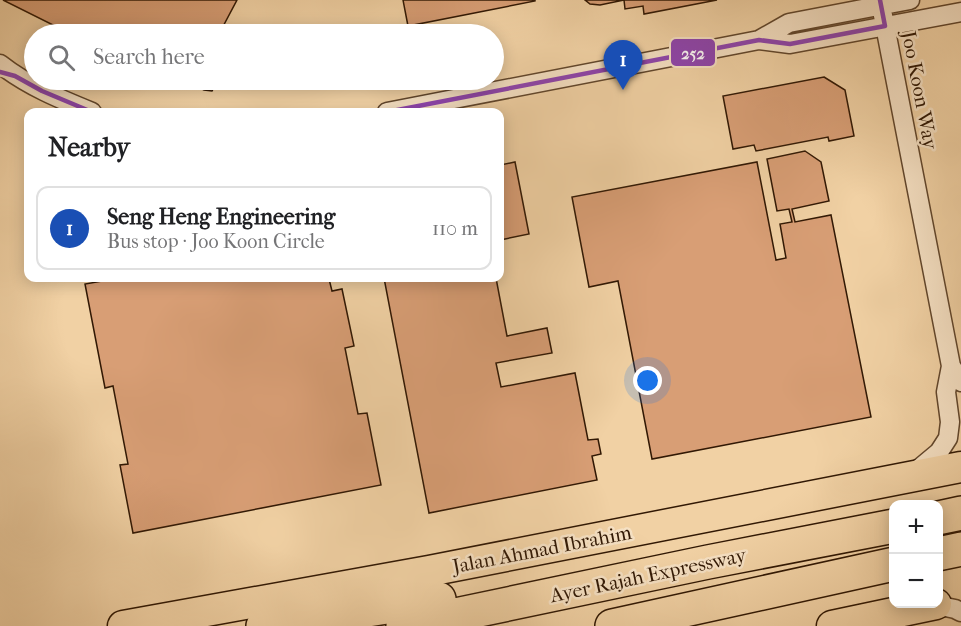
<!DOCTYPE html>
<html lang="en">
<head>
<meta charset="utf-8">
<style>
  :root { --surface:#fff; --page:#f2f2f2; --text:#202124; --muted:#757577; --line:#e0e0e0; --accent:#8f2418 }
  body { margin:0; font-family:"IM FELL French Canon",serif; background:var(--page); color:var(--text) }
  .controls { position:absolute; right:18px; bottom:18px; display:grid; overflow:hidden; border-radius:12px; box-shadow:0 3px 15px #0003 }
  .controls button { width:54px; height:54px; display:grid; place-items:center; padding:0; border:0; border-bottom:2px solid var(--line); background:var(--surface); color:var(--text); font:30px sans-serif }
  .you { position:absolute; left:648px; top:381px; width:21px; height:21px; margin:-15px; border:4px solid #fff; border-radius:50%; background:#1a73e8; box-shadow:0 0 0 9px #1a73e833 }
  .badge { display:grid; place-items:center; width:39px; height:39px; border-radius:50%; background:var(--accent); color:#fff; font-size:20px; font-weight:700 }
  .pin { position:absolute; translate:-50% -50px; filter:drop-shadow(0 2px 3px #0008) }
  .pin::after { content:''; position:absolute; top:32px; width:21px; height:18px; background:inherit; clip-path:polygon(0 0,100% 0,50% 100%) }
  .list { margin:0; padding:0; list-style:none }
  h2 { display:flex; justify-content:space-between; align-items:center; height:78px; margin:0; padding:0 24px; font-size:26px }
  h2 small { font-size:20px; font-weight:400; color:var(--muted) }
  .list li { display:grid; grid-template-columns:39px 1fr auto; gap:18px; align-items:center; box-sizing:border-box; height:84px; margin:0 12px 12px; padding:0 12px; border:2px solid var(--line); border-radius:12px }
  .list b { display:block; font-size:22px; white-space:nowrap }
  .list p { margin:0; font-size:20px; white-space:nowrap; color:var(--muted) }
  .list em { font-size:20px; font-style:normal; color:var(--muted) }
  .icon { flex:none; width:33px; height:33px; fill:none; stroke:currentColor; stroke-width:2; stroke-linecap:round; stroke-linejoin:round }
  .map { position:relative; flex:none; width:961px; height:626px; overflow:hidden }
  .search { position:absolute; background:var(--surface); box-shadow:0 3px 15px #0003; left:24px; top:24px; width:480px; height:66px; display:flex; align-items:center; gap:15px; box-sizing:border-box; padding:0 21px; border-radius:33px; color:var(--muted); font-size:22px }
  .panel { position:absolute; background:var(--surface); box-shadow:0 3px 15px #0003; left:24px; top:108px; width:480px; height:174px; border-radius:12px }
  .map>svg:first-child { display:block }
  .building { fill:#d89e75; stroke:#311804; stroke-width:1.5 }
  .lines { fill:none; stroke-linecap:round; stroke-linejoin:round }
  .minor-casing { stroke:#61462c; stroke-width:21 }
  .primary-casing { stroke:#311804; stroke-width:33 }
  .motorway-casing { stroke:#311804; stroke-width:36 }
  .minor { stroke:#f6e1c4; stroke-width:18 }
  .primary { stroke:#f1d1a4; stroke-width:30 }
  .motorway { stroke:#f1d1a4; stroke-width:33 }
  .bus-1-casing { stroke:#f6e1c4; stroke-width:9 }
  .bus-1 { stroke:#8e44ad; stroke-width:4.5 }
  .labels { text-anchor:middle; stroke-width:5; stroke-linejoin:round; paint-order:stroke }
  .street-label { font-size:20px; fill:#311804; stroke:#f6e1c4 }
  .line-badge { stroke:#f6e1c4; stroke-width:2 }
  .badge-label { font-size:16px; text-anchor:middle; font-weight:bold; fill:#fff }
</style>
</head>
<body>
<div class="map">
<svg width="961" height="626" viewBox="0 0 961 626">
  <rect width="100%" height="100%" fill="#f1d1a4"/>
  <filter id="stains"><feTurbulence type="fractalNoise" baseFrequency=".00333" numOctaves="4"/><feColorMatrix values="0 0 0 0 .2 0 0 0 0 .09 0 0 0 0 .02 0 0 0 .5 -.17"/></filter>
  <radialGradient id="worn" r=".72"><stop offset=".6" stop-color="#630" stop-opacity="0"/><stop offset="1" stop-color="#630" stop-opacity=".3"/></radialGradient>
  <path class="building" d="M3,0H237L219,34H71Z
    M403,0H535V1L408,26Z
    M585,0H717L644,14L643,6L625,9L624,0L600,5L590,4Z
    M824,77L845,90L854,136L829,141L828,137L756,151L754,145L733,149L723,96Z
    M159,80H180L177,85Z
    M184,80H218L212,91L204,90Z
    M805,151L821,162L829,201L792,209L795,222L831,215L871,417L652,459L618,281L589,287L572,197L757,162L776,260L786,258L780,224L792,222L789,209L777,211L767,159Z
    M515,162L529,234L500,240V165Z
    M119,278H150V280L164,278H337L329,279L332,291L342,289L354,346L345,348L358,414L367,413L381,485L133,533L120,465L128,464L113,386L105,388L85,284Z
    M384,278H496L507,336L547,328L552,353L496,363L501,387L575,373L588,440L598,439L601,454L592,456L597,480L429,513Z"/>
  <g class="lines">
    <defs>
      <path id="minor" d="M880,0L951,366L961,382
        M759,40L790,44L961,12
        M0,64C28,86 60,99 92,112
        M387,112L759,40L789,23L910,0
        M915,472L939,452L948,438L950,422L946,392L951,366
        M931,604L955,609L961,612"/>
      <path id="primary" d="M123,626L429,571L961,467
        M832,626L936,604"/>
      <path id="motorway" d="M938,518L961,513
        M938,554L961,549
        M263,626L439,599
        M403,626L708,562L894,526
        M612,626L894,564"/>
    </defs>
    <use href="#minor" class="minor-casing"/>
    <use href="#primary" class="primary-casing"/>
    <use href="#motorway" class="motorway-casing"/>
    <use href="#minor" class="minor"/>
    <use href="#primary" class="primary"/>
    <use href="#motorway" class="motorway"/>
    <defs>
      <path id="bus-1" d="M0,72L15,76L42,91L92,112
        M387,112L759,40L790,44L885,26L880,0"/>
    </defs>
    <use href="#bus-1" class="bus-1-casing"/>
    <use href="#bus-1" class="bus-1"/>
  </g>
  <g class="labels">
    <g class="street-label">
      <text transform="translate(920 90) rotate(79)" y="7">Joo Koon Way</text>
      <text transform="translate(542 549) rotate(-11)" y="7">Jalan Ahmad Ibrahim</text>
      <text transform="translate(648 575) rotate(-12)" y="7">Ayer Rajah Expressway</text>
    </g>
  </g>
  <rect class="line-badge" x="670" y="38" width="46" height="29" rx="6" fill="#8e44ad"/>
  <g class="badge-label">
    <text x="693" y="59">252</text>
  </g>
  <rect width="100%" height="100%" filter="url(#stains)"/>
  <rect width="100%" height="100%" fill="url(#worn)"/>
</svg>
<div class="controls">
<button>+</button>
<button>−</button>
</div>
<div class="you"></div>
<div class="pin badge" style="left:623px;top:90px;background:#1a4fb4">1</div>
<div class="search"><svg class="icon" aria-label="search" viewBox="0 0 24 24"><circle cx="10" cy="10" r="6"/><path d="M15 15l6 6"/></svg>Search here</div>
<section class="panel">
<h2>Nearby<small></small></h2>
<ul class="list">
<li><span class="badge" style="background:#1a4fb4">1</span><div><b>Seng Heng Engineering</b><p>Bus stop · Joo Koon Circle</p></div><em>110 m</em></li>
</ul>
</section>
</div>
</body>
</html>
